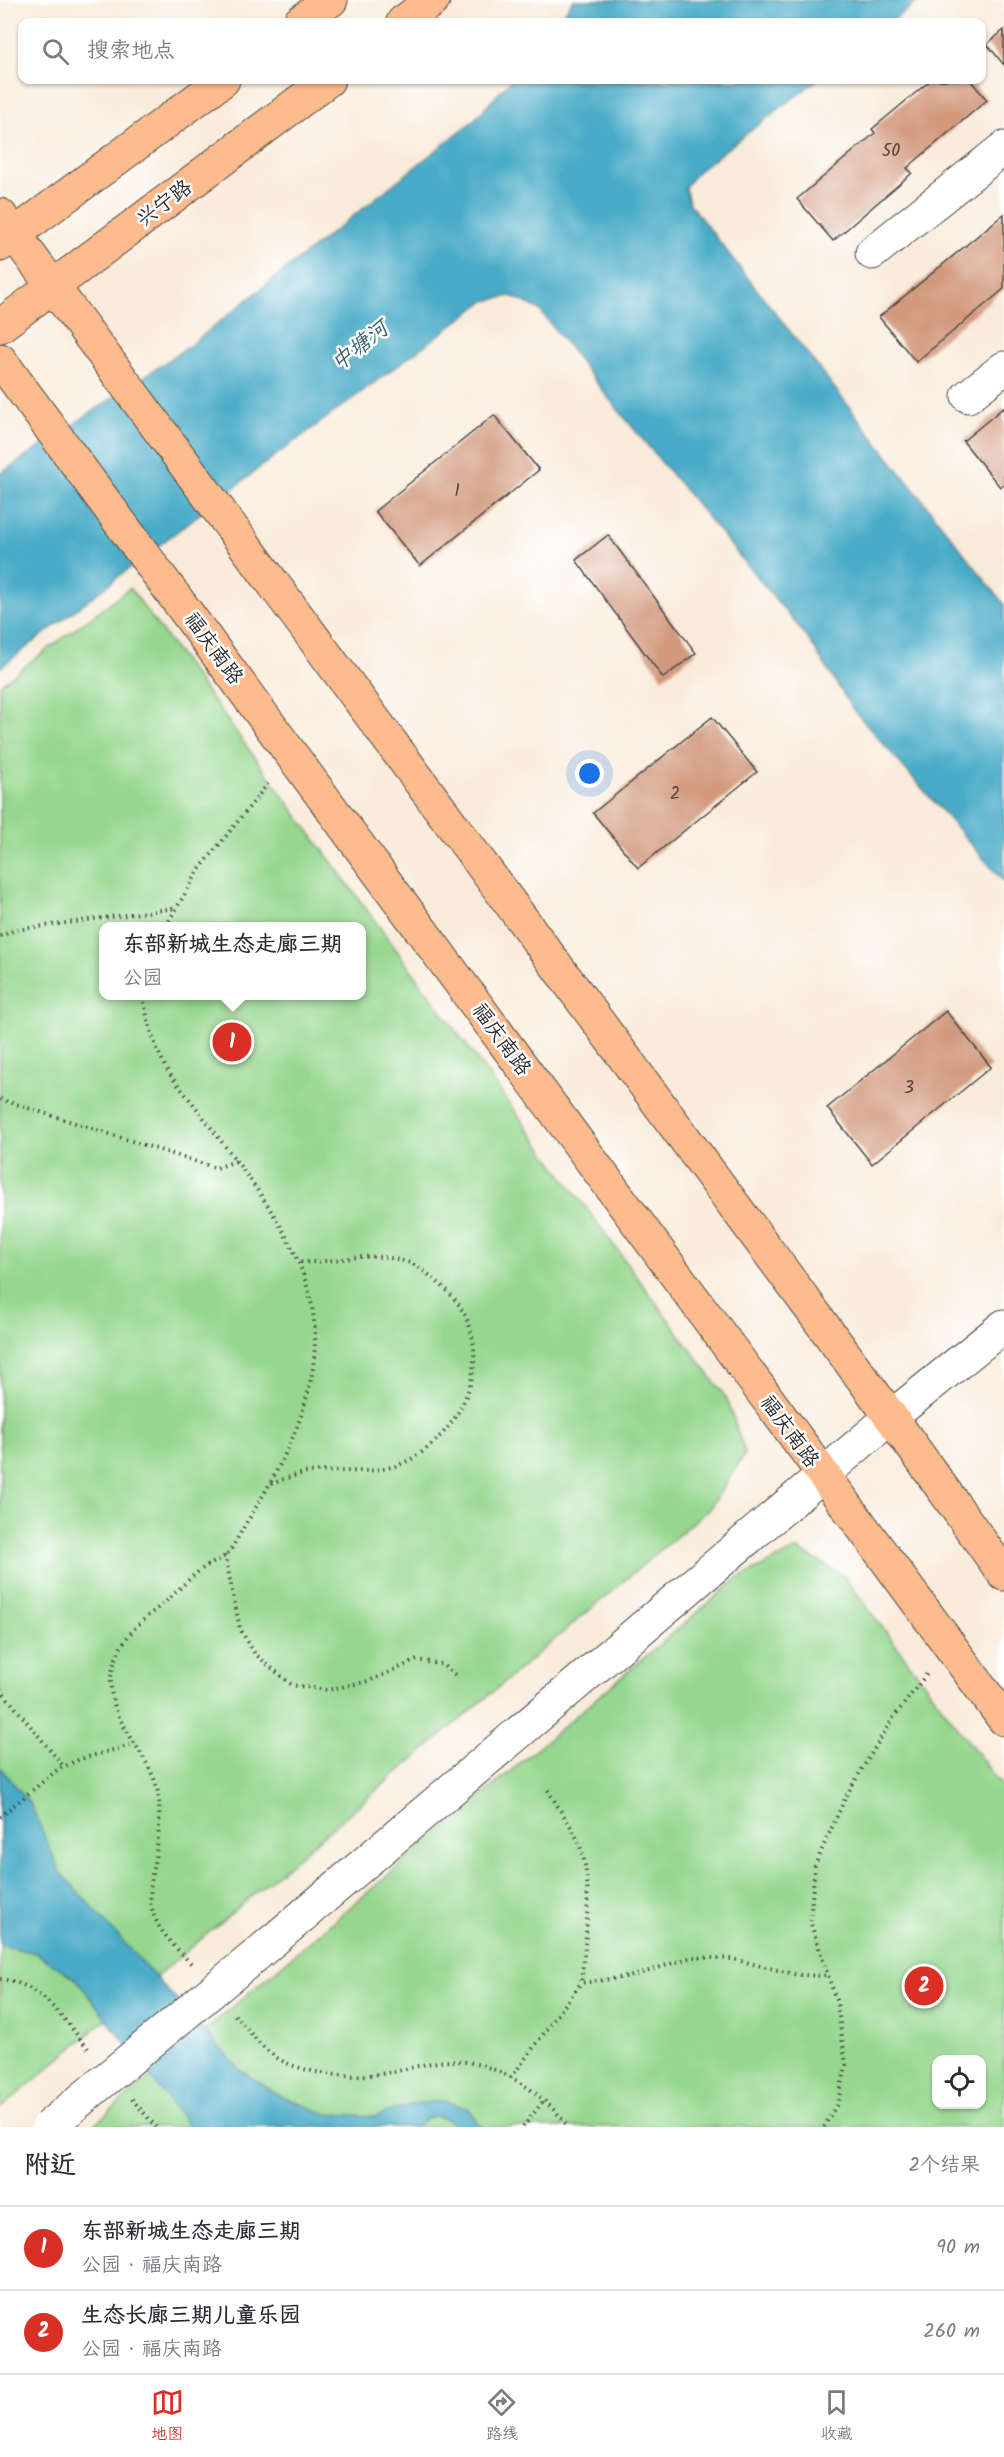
<!DOCTYPE html>
<html lang="zh">
<head>
<meta charset="utf-8">
<style>
  :root { --surface:#fff; --page:#f2f2f3; --text:#2b2b33; --muted:#7c7c81; --line:#e1e1e2; --accent:#d93025 }
  body { margin:0; font-family:Kalam,"LXGW WenKai TC",sans-serif; background:var(--page); color:var(--text) }
  .controls { position:absolute; right:18px; bottom:18px; display:grid; overflow:hidden; border-radius:12px; box-shadow:0 2px 4px #0004 }
  .controls button { width:54px; height:54px; display:grid; place-items:center; padding:0; border:0; border-bottom:2px solid var(--line); background:var(--surface); color:var(--text); font:30px sans-serif }
  .you { position:absolute; left:590px; top:774px; width:21px; height:21px; margin:-15px; border:4px solid #fff; border-radius:50%; background:#1a73e8; box-shadow:0 0 0 9px #1a73e833 }
  .badge { display:grid; place-items:center; width:39px; height:39px; border-radius:50%; background:var(--accent); color:#fff; font-size:20px; font-weight:700 }
  .pin { position:absolute; translate:-50% -50%; border:3px solid #fff; box-shadow:0 2px 6px #0006 }
  .popup { position:absolute; left:99px; top:922px; width:267px; height:78px; box-sizing:border-box; display:grid; place-content:center; border-radius:12px; background:var(--surface); filter:drop-shadow(0 2px 4px #0005); font-size:20px; white-space:nowrap; color:var(--muted) }
  .popup b { font-size:22px; color:var(--text) }
  .popup::after { content:''; position:absolute; left:50%; top:100%; margin-left:-12px; border:12px solid transparent; border-top-color:var(--surface) }
  .list { margin:0; padding:0; list-style:none }
  h2 { display:flex; justify-content:space-between; align-items:center; height:78px; margin:0; padding:0 24px; font-size:26px }
  h2 small { font-size:20px; font-weight:400; color:var(--muted) }
  .list li { display:grid; grid-template-columns:39px 1fr auto; gap:18px; align-items:center; box-sizing:border-box; height:84px; padding:0 24px; border-top:2px solid var(--line) }
  .list b { display:block; font-size:22px; white-space:nowrap }
  .list p { margin:0; font-size:20px; white-space:nowrap; color:var(--muted) }
  .list em { font-size:20px; font-style:normal; color:var(--muted) }
  .icon { flex:none; width:33px; height:33px; fill:none; stroke:currentColor; stroke-width:2; stroke-linecap:round; stroke-linejoin:round }
  .map { position:relative; flex:none; width:1004px; height:2127px; overflow:hidden }
  .search { position:absolute; background:var(--surface); box-shadow:0 2px 4px #0004; left:18px; right:18px; top:18px; height:66px; display:flex; align-items:center; gap:15px; box-sizing:border-box; padding:0 21px; border-radius:12px; color:var(--muted); font-size:22px }
  .sheet { height:246px; background:var(--surface) }
  nav { display:flex; justify-content:space-around; align-items:center; box-sizing:border-box; height:84px; border-top:2px solid var(--line); background:var(--surface); font-size:16px; color:var(--muted) }
  nav a { display:grid; justify-items:center; gap:3px }
  nav .on { color:var(--accent) }
  .map>svg:first-child { display:block }
  .green { fill:#95d78e; stroke:#60815c; stroke-width:1.5; fill-rule:evenodd }
  .water { fill:#48abc7; stroke:#3a6b79; stroke-width:1.5 }
  .building { fill:#d2997d }
  .lines { fill:none; stroke-linecap:round; stroke-linejoin:round }
  .minor-casing { stroke:#4a4845; stroke-width:35 }
  .major-casing { stroke:#4a4845; stroke-width:35 }
  .path { stroke:#4a4845; stroke-width:4; stroke-dasharray:1.5 4.5; stroke-linecap:butt }
  .minor { stroke:#fff; stroke-width:33 }
  .major { stroke:#fbbb8d; stroke-width:33 }
  .minor-bridge-casing { stroke:#4a4845; stroke-width:35; stroke-linecap:butt }
  .minor-bridge { stroke:#fff; stroke-width:33 }
  .labels { text-anchor:middle; stroke-width:5; stroke-linejoin:round; paint-order:stroke }
  .number-label { font-size:18px; fill:#554640 }
  .street-label { font-size:21px; fill:#2b2b2b; stroke:#fff }
  .water-label { font-size:22px; font-style:italic; fill:#375e69; stroke:#fff }
</style>
</head>
<body>
<div class="map">
<svg width="1004" height="2127" viewBox="0 0 1004 2127">
  <rect width="100%" height="100%" fill="#fff"/>
  <filter id="ink" filterUnits="userSpaceOnUse"><feTurbulence type="fractalNoise" baseFrequency=".0167" numOctaves="2"/><feDisplacementMap in="SourceGraphic" scale="12" xChannelSelector="R" yChannelSelector="G"/><feConvolveMatrix kernelMatrix="1 2 1 2 8 2 1 2 1" color-interpolation-filters="sRGB"/></filter>
  <filter id="wash" filterUnits="userSpaceOnUse"><feTurbulence type="fractalNoise" baseFrequency=".008" numOctaves="4" result="noise"/><feDisplacementMap in="SourceGraphic" scale="24" xChannelSelector="R" yChannelSelector="G"/><feGaussianBlur stdDeviation="1.35" result="paint"/><feColorMatrix in="noise" values="0 0 0 0 0 0 0 0 0 0 0 0 0 0 0 0 0 1.4 0 .05"/><feComposite in="paint" operator="in"/></filter>
  <g filter="url(#wash)">
    <rect width="100%" height="100%" fill="#f9ebda"/>
    <path class="green" d="M130,588L727,1399L745,1454L710,1508L0,2109V685ZM103,926H361V996H103Z
      M797,1549L843,1575L1004,1789V2127H91L737,1579ZM936,2060H982V2104H936Z"/>
    <path class="water" d="M573,0H920L891,22H558Z
      M511,80H817L698,171L685,187L689,203L1004,604V882L852,708L807,637L614,405L539,309L511,296L485,301L275,456L0,668V474L189,346L473,121Z
      M0,1767L31,1805L60,1872L240,2070L280,2096L327,2114L376,2116L413,2104L445,2101L468,2109L481,2127H456L448,2120L436,2116L427,2118L414,2127H189L76,1979L36,1953L0,1945Z"/>
    <g id="blocks">
      <path class="building" d="M1004,30V65L987,44Z
        M931,80H970L987,100L907,168L912,173L833,241L797,199L875,133L872,129Z
        M1004,214V289L916,362L879,317Z
        M1004,407V484L1000,487L963,441Z
        M494,415L539,470L420,566L375,511Z
        M608,535L696,653L663,678L576,560Z
        M712,717L757,772L638,868L593,813Z
        M946,1011L991,1067L872,1164L827,1108Z"/>
    </g>
  </g>
  <g filter="url(#ink)">
    <use href="#blocks" fill-opacity="0" stroke="#4a4845" stroke-width="1.5"/>
    <g class="lines">
      <defs>
        <path id="minor" d="M872,253L1004,148
          M968,396L1004,368
          M255,1956L891,1417L1004,1326"/>
        <path id="major" d="M300,22L331,0
          M403,22L433,0
          M0,215L891,1417L1004,1574
          M0,245L223,80
          M0,326L328,80
          M0,360L1004,1719"/>
      </defs>
      <use href="#minor" class="minor-casing"/>
      <use href="#major" class="major-casing"/>
      <path class="path" d="M166,926L199,870L270,781
        M0,936L15,930L176,908
        M143,996C147,1018 152,1039 162,1060C170,1078 186,1094 198,1110C246,1176 313,1249 315,1335C316,1401 284,1462 250,1517C242,1529 235,1545 226,1555C219,1561 209,1564 202,1569C188,1579 177,1592 164,1603C141,1621 121,1637 113,1667C99,1720 156,1752 159,1801C160,1815 159,1832 157,1846C154,1869 145,1895 155,1918C162,1936 180,1951 193,1966
        M0,1099L216,1168L236,1161
        M271,1484C284,1479 297,1474 310,1472C345,1469 381,1477 413,1458C474,1421 500,1336 441,1285C432,1277 419,1266 407,1262C366,1249 337,1264 298,1262
        M225,1555L240,1629L255,1654L292,1685L327,1690L369,1681L417,1660L441,1664L458,1677
        M0,1689L64,1767
        M548,1790C558,1808 573,1827 580,1846C594,1884 585,1943 581,1983
        M0,1817L57,1770L80,1759L135,1744
        M0,1979C42,1983 65,2021 90,2051
        M235,2015C250,2032 267,2056 289,2064C321,2077 359,2078 393,2072C412,2068 432,2061 452,2061C495,2061 544,2092 568,2127
        M511,2078L581,1983L633,1976L692,1957L733,1959L798,1975L829,1976
        M132,2099L156,2127
        M523,2127L544,2100
        M824,2127L838,2102L846,2065L837,2003L810,1921L815,1865L847,1794L893,1718L929,1671"/>
      <use href="#minor" class="minor"/>
      <use href="#major" class="major"/>
      <defs>
        <path id="minor-bridge" d="M48,2127L255,1956"/>
      </defs>
      <use href="#minor-bridge" class="minor-bridge-casing"/>
      <use href="#minor-bridge" class="minor-bridge"/>
    </g>
  </g>
  <g class="labels">
    <g class="number-label">
      <text x="891" y="156">50</text>
      <text x="457" y="496">1</text>
      <text x="675" y="799">2</text>
      <text x="909" y="1093">3</text>
    </g>
    <g class="street-label">
      <text transform="translate(164 203) rotate(-37)" y="7">兴宁路</text>
      <text transform="translate(214 648) rotate(54)" y="7">福庆南路</text>
      <text transform="translate(502 1039) rotate(54)" y="7">福庆南路</text>
      <text transform="translate(790 1431) rotate(54)" y="7">福庆南路</text>
    </g>
    <g class="water-label">
      <text transform="translate(359 345) rotate(-38)" y="8">中塘河</text>
    </g>
  </g>
</svg>
<div class="controls">
<button><svg class="icon" aria-label="locate" viewBox="0 0 24 24"><circle cx="12" cy="12" r="6"/><path d="M12 2v4M12 18v4M2 12h4M18 12h4"/></svg></button>
</div>
<div class="you"></div>
<div class="pin badge" style="left:232px;top:1042px">1</div>
<div class="popup"><b>东部新城生态走廊三期</b>公园</div>
<div class="pin badge" style="left:924px;top:1986px">2</div>
<div class="search"><svg class="icon" aria-label="search" viewBox="0 0 24 24"><circle cx="10" cy="10" r="6"/><path d="M15 15l6 6"/></svg>搜索地点</div>
</div>
<section class="sheet">
<h2>附近<small>2个结果</small></h2>
<ul class="list">
<li><span class="badge">1</span><div><b>东部新城生态走廊三期</b><p>公园 · 福庆南路</p></div><em>90 m</em></li>
<li><span class="badge">2</span><div><b>生态长廊三期儿童乐园</b><p>公园 · 福庆南路</p></div><em>260 m</em></li>
</ul>
</section>
<nav>
<a class="on"><svg class="icon" aria-label="map" viewBox="0 0 24 24"><path d="M3 6l6-2 6 2 6-2v14l-6 2-6-2-6 2zM9 4v14M15 6v14"/></svg>地图</a>
<a><svg class="icon" aria-label="directions" viewBox="0 0 24 24"><path d="M12 3l9 9-9 9-9-9zM9 14v-3h6M13 9l2 2-2 2"/></svg>路线</a>
<a><svg class="icon" aria-label="saved" viewBox="0 0 24 24"><path d="M7 4h10v16l-5-4-5 4z"/></svg>收藏</a>
</nav>
</body>
</html>
